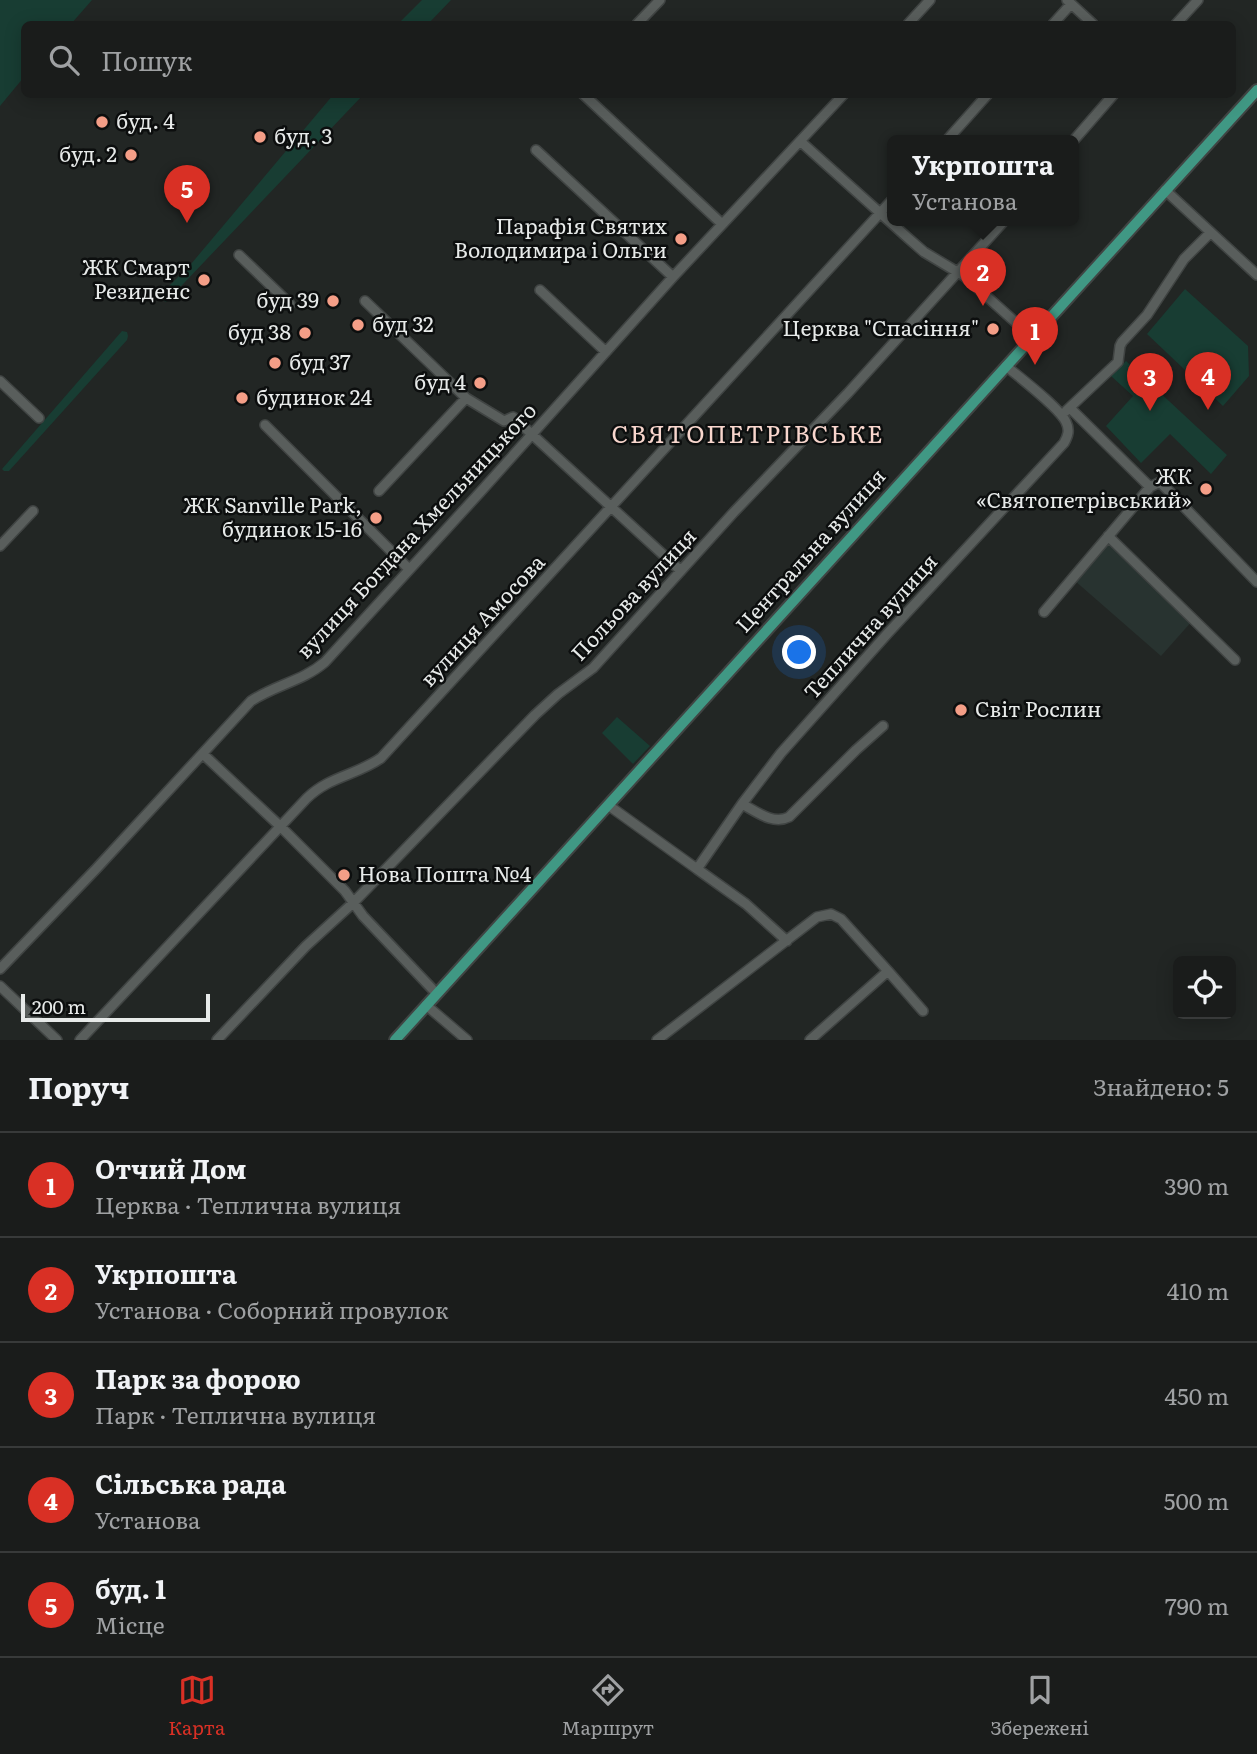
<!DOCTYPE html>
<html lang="uk">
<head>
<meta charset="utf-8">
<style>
  :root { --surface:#1a1c1b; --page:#272928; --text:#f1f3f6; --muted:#9fa1a3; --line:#383a3a; --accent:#d93025 }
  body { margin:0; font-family:Literata,serif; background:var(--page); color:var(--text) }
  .controls { position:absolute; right:21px; bottom:21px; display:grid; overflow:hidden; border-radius:10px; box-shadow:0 4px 18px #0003 }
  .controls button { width:63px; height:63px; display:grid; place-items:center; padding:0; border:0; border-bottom:2px solid var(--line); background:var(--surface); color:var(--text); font:35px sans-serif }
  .scale { position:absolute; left:21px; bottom:18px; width:189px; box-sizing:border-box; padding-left:7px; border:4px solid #e7eae9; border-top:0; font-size:19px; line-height:24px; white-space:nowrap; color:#e7eae9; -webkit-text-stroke:5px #0c0e0e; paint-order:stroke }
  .you { position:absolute; left:800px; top:653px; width:24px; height:24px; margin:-18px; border:5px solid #fff; border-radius:50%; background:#1a73e8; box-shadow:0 0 0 10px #1a73e833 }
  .badge { display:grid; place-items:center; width:46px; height:46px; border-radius:50%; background:var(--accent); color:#fff; font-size:23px; font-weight:700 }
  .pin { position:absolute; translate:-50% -58px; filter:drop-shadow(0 2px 4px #0008) }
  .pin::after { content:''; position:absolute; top:37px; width:24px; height:21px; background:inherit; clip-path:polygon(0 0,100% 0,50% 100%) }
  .popup { position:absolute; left:887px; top:135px; width:192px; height:91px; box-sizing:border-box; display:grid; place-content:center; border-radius:10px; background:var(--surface); filter:drop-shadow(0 2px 5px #0005); font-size:23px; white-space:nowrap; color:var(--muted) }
  .popup b { font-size:26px; color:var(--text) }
  .popup::after { content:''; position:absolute; left:50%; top:100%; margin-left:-14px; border:14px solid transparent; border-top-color:var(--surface) }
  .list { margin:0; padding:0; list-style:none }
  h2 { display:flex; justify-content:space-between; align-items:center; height:91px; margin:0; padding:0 28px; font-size:30px }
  h2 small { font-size:23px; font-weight:400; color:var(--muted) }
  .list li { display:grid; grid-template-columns:46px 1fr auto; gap:21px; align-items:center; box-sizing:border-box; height:105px; padding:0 28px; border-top:2px solid var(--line) }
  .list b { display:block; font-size:26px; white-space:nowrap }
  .list p { margin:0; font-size:23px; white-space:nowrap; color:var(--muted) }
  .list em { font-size:23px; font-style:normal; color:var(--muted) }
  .icon { flex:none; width:38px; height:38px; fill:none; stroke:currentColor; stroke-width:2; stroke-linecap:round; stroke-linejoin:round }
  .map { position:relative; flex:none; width:1257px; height:1040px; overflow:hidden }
  .search { position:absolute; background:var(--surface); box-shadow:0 4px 18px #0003; left:21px; right:21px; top:21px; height:77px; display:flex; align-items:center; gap:18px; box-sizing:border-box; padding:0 24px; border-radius:10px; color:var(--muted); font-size:26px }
  .sheet { height:616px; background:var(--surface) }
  nav { display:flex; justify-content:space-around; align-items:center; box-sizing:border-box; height:98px; border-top:2px solid var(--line); background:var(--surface); font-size:19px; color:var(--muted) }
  nav a { display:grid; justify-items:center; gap:4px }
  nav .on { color:var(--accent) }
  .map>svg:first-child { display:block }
  .built { fill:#283330 }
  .green { fill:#183d33 }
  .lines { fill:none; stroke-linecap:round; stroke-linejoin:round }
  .minor-casing { stroke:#404443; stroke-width:12 }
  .major-casing { stroke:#404443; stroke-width:14 }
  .minor { stroke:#595e5c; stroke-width:9 }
  .major { stroke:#409884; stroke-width:10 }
  .poi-dot { fill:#f49e87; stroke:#0c0e0e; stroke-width:2.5 }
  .labels { text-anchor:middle; stroke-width:5; stroke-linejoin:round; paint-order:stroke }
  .poi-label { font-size:21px; fill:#e7eae9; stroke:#0c0e0e; text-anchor:end }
  .street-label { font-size:21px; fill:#e7eae9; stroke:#0c0e0e }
  .quarter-label { font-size:24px; letter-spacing:2px; fill:#f8d6cd; stroke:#0c0e0e }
</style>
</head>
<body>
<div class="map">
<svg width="1257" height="1040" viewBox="0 0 1257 1040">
  <rect width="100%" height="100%" fill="#222624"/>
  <path class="built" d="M1110,545L1193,620L1161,656L1074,580L1101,546Z"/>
  <path class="green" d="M0,0H92L71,24H24V77L0,106Z
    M422,0H451L428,24H398Z
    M333,95H363L166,302L158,297L191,264Z
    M1185,289L1248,346L1249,376L1223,406L1147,334Z
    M122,331L127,332L128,336L127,340L9,471H4L2,469Z
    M1126,361L1227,455L1211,474L1170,434L1141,463L1106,426L1133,396L1111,376Z
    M617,717L650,746L633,764L602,733Z"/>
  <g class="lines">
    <defs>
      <path id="minor" d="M1067,0L1093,24
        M637,24L660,0
        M908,24L930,0
        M1053,24L1071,4
        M1176,24L1198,0
        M583,94L722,224
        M947,140L988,94
        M1074,140L1114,94
        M800,141L908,238L924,252L964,276L1032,337
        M536,150L673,277
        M1165,190L1257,275
        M239,255L290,304
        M540,290L606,352
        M365,301L466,398
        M0,381L39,418
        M1066,411L1118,362L1120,346L1122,342L1147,315L1184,259L1210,233
        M265,425L409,569
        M1150,487L1160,482L1257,582
        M379,491L466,398L504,421L513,417L681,571
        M1108,536L1235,660
        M0,546L33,511
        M1044,612L1150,487L1071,409
        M203,754L281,827L345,891L363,916L437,994
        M742,804C757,812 773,825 789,817L856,750L883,726
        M608,805L697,869L742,804L781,753L888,633L1064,443C1068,436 1070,430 1066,422C1060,408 1019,377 1006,366
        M697,869L746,904L787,941
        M0,969L96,869L251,701C275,685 303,681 325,662L483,489L673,277L844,94
        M888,971L923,1011
        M0,986L57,1040
        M426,1005L467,1040
        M80,1040L307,798C330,776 357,775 381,758L892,200
        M217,1040L306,946L353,903L535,715L558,694L593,668L734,512L848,393L1005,220
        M657,1040L817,917L831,914L841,919L888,971L810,1040"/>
      <path id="major" d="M395,1040L1257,90"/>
    </defs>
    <use href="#minor" class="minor-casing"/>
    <use href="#major" class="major-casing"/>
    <use href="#minor" class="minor"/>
    <use href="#major" class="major"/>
  </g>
  <g class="poi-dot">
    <circle cx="102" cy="122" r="7"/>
    <circle cx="260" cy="137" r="7"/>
    <circle cx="131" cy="155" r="7"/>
    <circle cx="681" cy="239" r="7"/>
    <circle cx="204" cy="280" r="7"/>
    <circle cx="333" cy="301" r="7"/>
    <circle cx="358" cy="325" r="7"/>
    <circle cx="993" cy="329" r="7"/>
    <circle cx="305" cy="333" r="7"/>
    <circle cx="275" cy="363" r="7"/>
    <circle cx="480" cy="383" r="7"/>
    <circle cx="242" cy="398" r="7"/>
    <circle cx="1206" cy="489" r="7"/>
    <circle cx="376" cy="518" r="7"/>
    <circle cx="961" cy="710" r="7"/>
    <circle cx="344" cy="875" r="7"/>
  </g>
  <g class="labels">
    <g class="poi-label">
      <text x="116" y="129" text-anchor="start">буд. 4</text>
      <text x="274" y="144" text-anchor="start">буд. 3</text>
      <text x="117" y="162">буд. 2</text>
      <text x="667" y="234">Парафія Святих<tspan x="667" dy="24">Володимира і Ольги</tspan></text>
      <text x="190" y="275">ЖК Смарт<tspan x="190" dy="24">Резиденс</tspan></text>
      <text x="319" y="308">буд 39</text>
      <text x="372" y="332" text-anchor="start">буд 32</text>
      <text x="979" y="336">Церква "Спасіння"</text>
      <text x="291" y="340">буд 38</text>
      <text x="289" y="370" text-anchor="start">буд 37</text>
      <text x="466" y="390">буд 4</text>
      <text x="256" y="405" text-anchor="start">будинок 24</text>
      <text x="1192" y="484">ЖК<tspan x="1192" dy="24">«Святопетрівський»</tspan></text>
      <text x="362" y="513">ЖК Sanville Park,<tspan x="362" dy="24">будинок 15-16</tspan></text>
      <text x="975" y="717" text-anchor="start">Світ Рослин</text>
      <text x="358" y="882" text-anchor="start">Нова Пошта №4</text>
    </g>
    <g class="street-label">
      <text transform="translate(417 531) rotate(-47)" y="7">вулиця Богдана Хмельницького</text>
      <text transform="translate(811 551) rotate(-48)" y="7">Центральна вулиця</text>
      <text transform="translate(634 595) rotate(-47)" y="7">Польова вулиця</text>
      <text transform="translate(483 621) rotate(-47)" y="7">вулиця Амосова</text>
      <text transform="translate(871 627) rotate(-48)" y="7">Теплична вулиця</text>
    </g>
    <g class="quarter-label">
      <text x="748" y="443">СВЯТОПЕТРІВСЬКЕ</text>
    </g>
  </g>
</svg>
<div class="controls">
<button><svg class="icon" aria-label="locate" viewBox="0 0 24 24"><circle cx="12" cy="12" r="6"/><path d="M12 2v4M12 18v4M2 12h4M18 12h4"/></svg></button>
</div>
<div class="scale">200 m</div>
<div class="you"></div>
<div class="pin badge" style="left:1035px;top:365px">1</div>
<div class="pin badge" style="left:983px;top:306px">2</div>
<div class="popup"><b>Укрпошта</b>Установа</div>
<div class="pin badge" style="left:1150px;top:411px">3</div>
<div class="pin badge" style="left:1208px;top:410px">4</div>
<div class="pin badge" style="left:187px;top:223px">5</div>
<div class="search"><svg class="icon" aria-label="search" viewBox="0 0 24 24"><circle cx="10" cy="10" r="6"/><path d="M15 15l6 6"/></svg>Пошук</div>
</div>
<section class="sheet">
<h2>Поруч<small>Знайдено: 5</small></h2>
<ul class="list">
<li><span class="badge">1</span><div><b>Отчий Дом</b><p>Церква · Теплична вулиця</p></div><em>390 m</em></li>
<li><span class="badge">2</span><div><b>Укрпошта</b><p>Установа · Соборний провулок</p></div><em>410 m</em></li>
<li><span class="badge">3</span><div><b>Парк за форою</b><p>Парк · Теплична вулиця</p></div><em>450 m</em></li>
<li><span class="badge">4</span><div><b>Сільська рада</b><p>Установа</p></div><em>500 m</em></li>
<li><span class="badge">5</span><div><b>буд. 1</b><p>Місце</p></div><em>790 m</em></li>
</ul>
</section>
<nav>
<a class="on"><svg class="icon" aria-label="map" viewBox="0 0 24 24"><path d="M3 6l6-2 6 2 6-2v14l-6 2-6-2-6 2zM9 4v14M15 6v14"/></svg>Карта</a>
<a><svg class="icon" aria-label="directions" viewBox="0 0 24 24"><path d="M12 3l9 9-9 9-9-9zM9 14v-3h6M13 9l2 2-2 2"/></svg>Маршрут</a>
<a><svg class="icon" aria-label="saved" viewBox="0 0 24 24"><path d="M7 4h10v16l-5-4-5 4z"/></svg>Збережені</a>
</nav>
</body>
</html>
